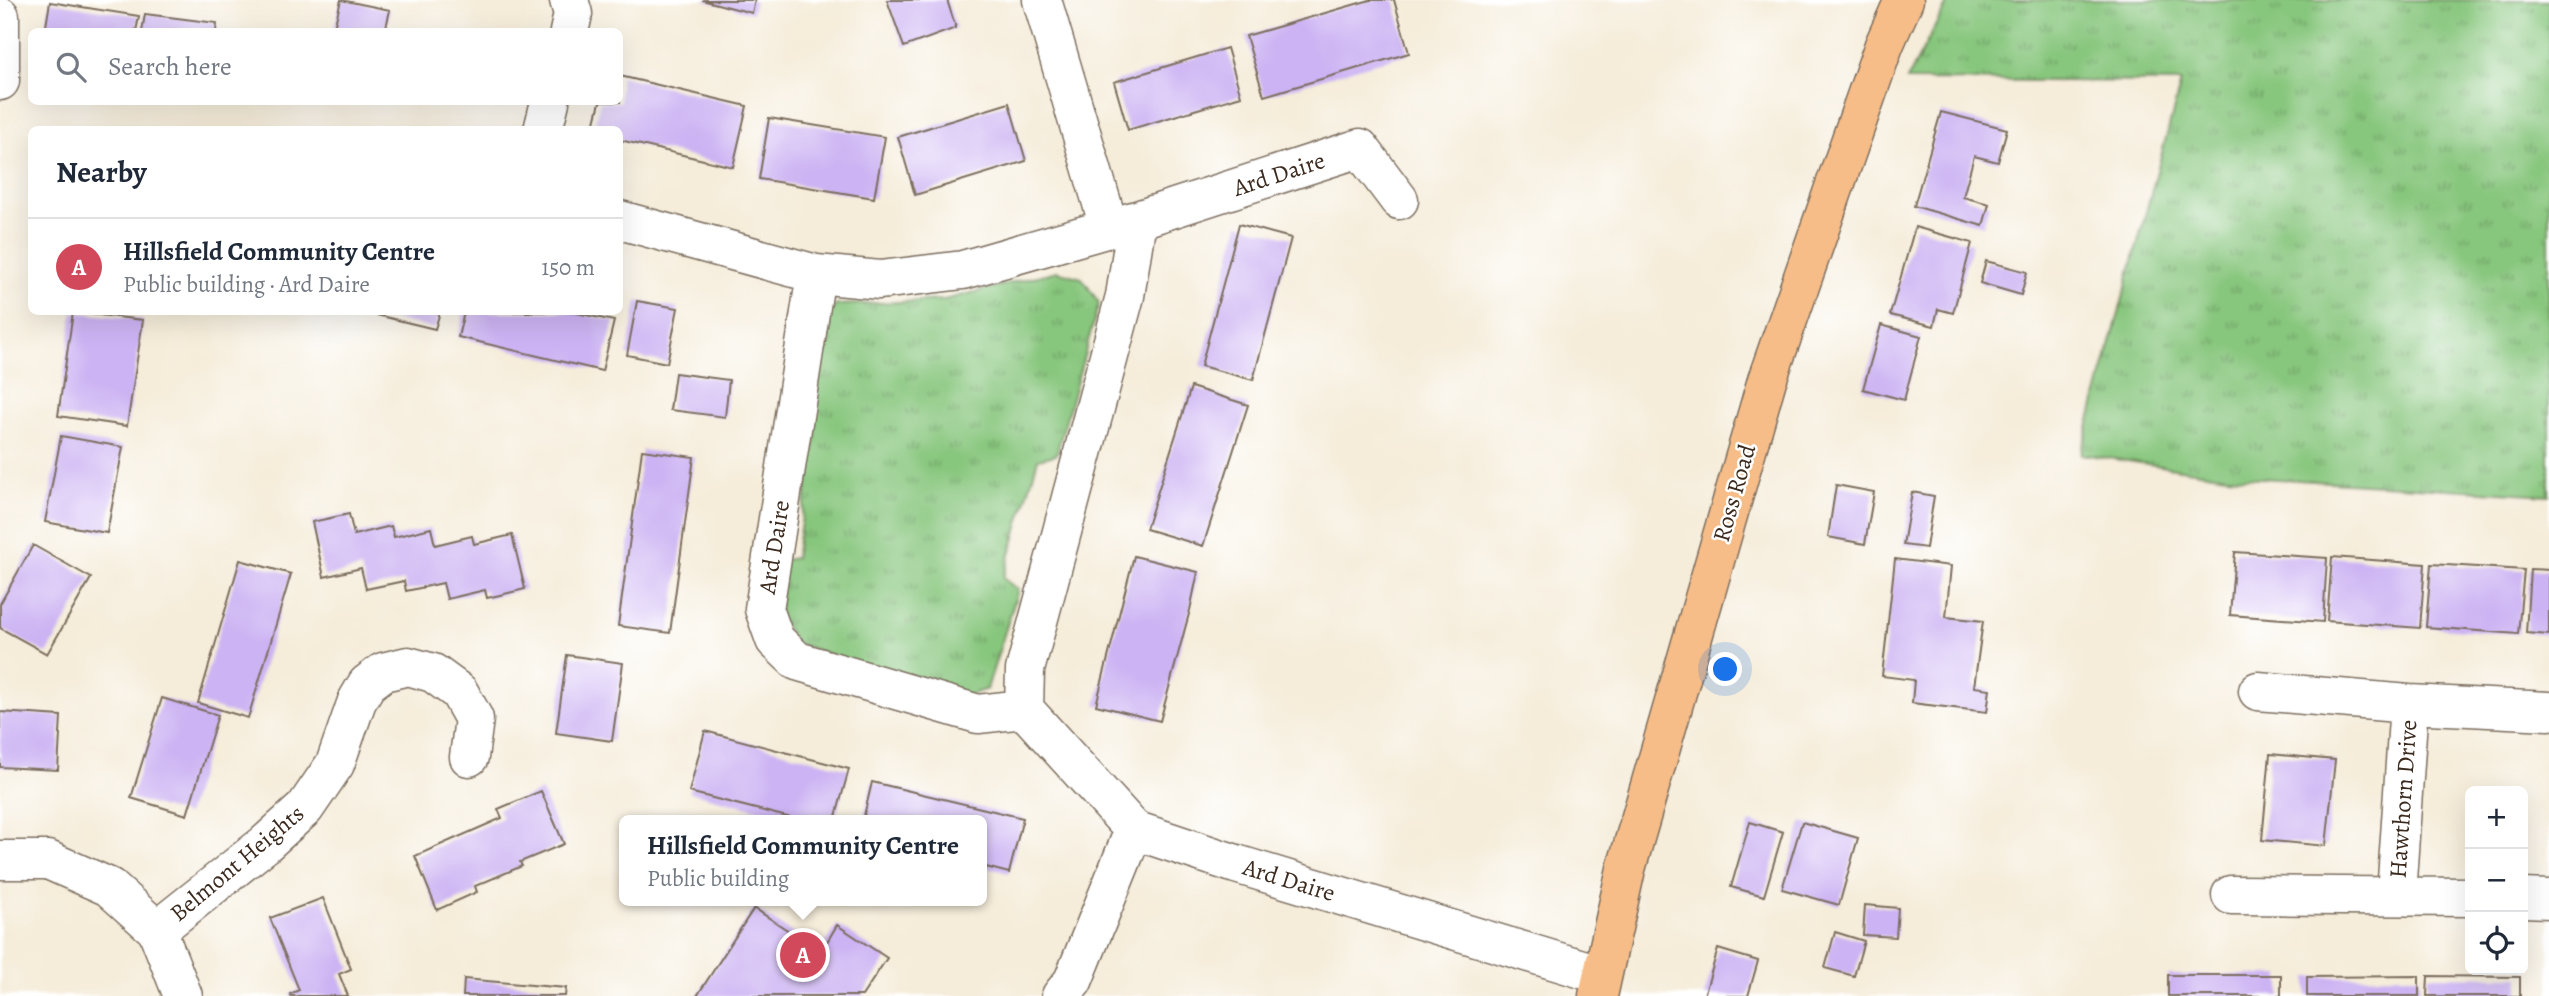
<!DOCTYPE html>
<html lang="en">
<head>
<meta charset="utf-8">
<style>
  :root { --surface:#fff; --page:#f6f6f7; --text:#1f2937; --muted:#747a83; --line:#e0e1e3; --accent:#d1495b }
  body { margin:0; font-family:Alegreya,serif; background:var(--page); color:var(--text) }
  .controls { position:absolute; right:21px; bottom:21px; display:grid; overflow:hidden; border-radius:10px; box-shadow:0 7px 28px #0002 }
  .controls button { width:63px; height:63px; display:grid; place-items:center; padding:0; border:0; border-bottom:2px solid var(--line); background:var(--surface); color:var(--text); font:35px sans-serif }
  .you { position:absolute; left:1726px; top:670px; width:24px; height:24px; margin:-18px; border:5px solid #fff; border-radius:50%; background:#1a73e8; box-shadow:0 0 0 10px #1a73e833 }
  .badge { display:grid; place-items:center; width:46px; height:46px; border-radius:50%; background:var(--accent); color:#fff; font-size:23px; font-weight:700 }
  .pin { position:absolute; translate:-50% -50%; border:4px solid #fff; box-shadow:0 2px 7px #0006 }
  .popup { position:absolute; left:619px; top:815px; width:368px; height:91px; box-sizing:border-box; display:grid; place-content:center; border-radius:10px; background:var(--surface); filter:drop-shadow(0 2px 5px #0005); font-size:23px; white-space:nowrap; color:var(--muted) }
  .popup b { font-size:26px; color:var(--text) }
  .popup::after { content:''; position:absolute; left:50%; top:100%; margin-left:-14px; border:14px solid transparent; border-top-color:var(--surface) }
  .list { margin:0; padding:0; list-style:none }
  h2 { display:flex; justify-content:space-between; align-items:center; height:91px; margin:0; padding:0 28px; font-size:30px }
  h2 small { font-size:23px; font-weight:400; color:var(--muted) }
  .list li { display:grid; grid-template-columns:46px 1fr auto; gap:21px; align-items:center; box-sizing:border-box; height:98px; padding:0 28px; border-top:2px solid var(--line) }
  .list b { display:block; font-size:26px; white-space:nowrap }
  .list p { margin:0; font-size:23px; white-space:nowrap; color:var(--muted) }
  .list em { font-size:23px; font-style:normal; color:var(--muted) }
  .icon { flex:none; width:38px; height:38px; fill:none; stroke:currentColor; stroke-width:2; stroke-linecap:round; stroke-linejoin:round }
  .map { position:relative; flex:none; width:2549px; height:996px; overflow:hidden }
  .search { position:absolute; background:var(--surface); box-shadow:0 7px 28px #0002; left:28px; top:28px; width:595px; height:77px; display:flex; align-items:center; gap:18px; box-sizing:border-box; padding:0 24px; border-radius:10px; color:var(--muted); font-size:26px }
  .panel { position:absolute; background:var(--surface); box-shadow:0 7px 28px #0002; left:28px; top:126px; width:595px; height:189px; border-radius:10px }
  .map>svg:first-child { display:block }
  .grass { fill:url(#grass-tufts); stroke:#61784e; stroke-width:2 }
  .building { fill:#ccb3f3 }
  .lines { fill:none; stroke-linecap:round; stroke-linejoin:round }
  .minor-casing { stroke:#7c6e5f; stroke-width:41 }
  .major-casing { stroke:#7c6e5f; stroke-width:41 }
  .minor { stroke:#fff; stroke-width:38 }
  .major { stroke:#f7bd88; stroke-width:38 }
  .labels { text-anchor:middle; stroke-width:5; stroke-linejoin:round; paint-order:stroke }
  .street-label { font-size:24px; fill:#3b2a1e; stroke:#fff }
</style>
</head>
<body>
<div class="map">
<svg width="2549" height="996" viewBox="0 0 2549 996">
  <defs>
    <pattern id="grass-tufts" width="24" height="20" patternUnits="userSpaceOnUse" patternTransform="scale(1.75)"><rect width="24" height="20" fill="#87c67d"/><path d="M3 7l-1-3M5 7V3M7 7l1-3M15 17l-1-3M17 17v-4M19 17l1-3" fill="none" stroke="#70a166"/></pattern>
  </defs>
  <rect width="100%" height="100%" fill="#fff"/>
  <filter id="ink" filterUnits="userSpaceOnUse"><feTurbulence type="fractalNoise" baseFrequency=".0143" numOctaves="2"/><feDisplacementMap in="SourceGraphic" scale="14" xChannelSelector="R" yChannelSelector="G"/><feConvolveMatrix kernelMatrix="1 2 1 2 8 2 1 2 1" color-interpolation-filters="sRGB"/></filter>
  <filter id="wash" filterUnits="userSpaceOnUse"><feTurbulence type="fractalNoise" baseFrequency=".00686" numOctaves="4" result="noise"/><feDisplacementMap in="SourceGraphic" scale="28" xChannelSelector="R" yChannelSelector="G"/><feGaussianBlur stdDeviation="1.57" result="paint"/><feColorMatrix in="noise" values="0 0 0 0 0 0 0 0 0 0 0 0 0 0 0 0 0 1.4 0 .05"/><feComposite in="paint" operator="in"/></filter>
  <g filter="url(#wash)">
    <rect width="100%" height="100%" fill="#f5ecd9"/>
    <path class="grass" d="M1949,0H2549V495L2227,476L2081,454L2181,82L1907,80Z
      M1057,271L1082,278L1099,303L1056,455L1038,459L1003,578L1018,590L987,689L960,698L796,643L779,618L782,560L795,558L816,436L801,427L821,319L837,305L944,300Z"/>
    <g id="blocks">
      <path class="building" d="M341,0L390,10L385,32H333Z
        M702,0H755L752,13Z
        M887,0H947L956,28L904,47Z
        M1370,0H1394L1409,53L1264,96L1246,36Z
        M50,2L139,16L136,32H45Z
        M145,14L217,23L216,32H142Z
        M1227,48L1241,96L1128,130L1114,82Z
        M620,76L747,106L733,167L620,140V130H593L600,102H620Z
        M1009,103L1026,161L915,195L898,137Z
        M1941,112L2007,129L1998,162L1974,156L1963,197L1989,204L1983,226L1914,206Z
        M769,118L885,137L874,198L759,179Z
        M1239,224L1291,238L1253,380L1201,366Z
        M1915,227L1972,243L1953,313L1938,309L1934,326L1890,315Z
        M1986,261L2027,272L2021,295L1980,283Z
        M637,301L678,308L667,363L627,355Z
        M73,312L143,320L127,426L58,416Z
        M364,312H440L435,329Z
        M464,312H572L614,321L602,371L458,337Z
        M1881,325L1921,336L1904,400L1863,389Z
        M675,373L729,380L725,417L670,410Z
        M1191,387L1248,405L1203,546L1146,529Z
        M61,436L123,447L107,533L45,522Z
        M642,450L694,457L670,633L618,626Z
        M1836,485L1874,492L1865,544L1828,537Z
        M1912,492L1934,496L1926,548L1903,545Z
        M349,514L354,535L391,526L394,537L431,528L435,545L472,536L474,544L512,535L525,589L487,598L485,590L447,599L443,583L406,591L404,581L366,589L361,568L324,577L312,522Z
        M33,545L91,578L47,654L0,628V604Z
        M2235,552L2327,558L2323,622L2230,615Z
        M1134,556L1198,572L1190,610L1160,721L1096,705Z
        M2332,557L2425,564L2420,628L2327,621Z
        M1895,559L1951,566L1946,617L1983,621L1974,687L1990,689L1987,712L1912,703L1914,680L1882,676Z
        M240,560L291,574L248,718L198,703Z
        M2431,564L2524,570L2518,634L2426,627Z
        M2530,569L2549,570V635L2526,633Z
        M567,655L623,663L612,741L556,733Z
        M162,698L218,715L187,815L131,798Z
        M0,712L61,716L58,770L0,767Z
        M705,731L849,769L835,820H799L689,792Z
        M2270,754L2335,760L2326,846L2262,840Z
        M872,782L1023,818L1009,873L982,866V820H863Z
        M541,791L564,844L520,862L522,866L475,886L477,892L437,910L415,856L502,818L498,809Z
        M1750,822L1783,832L1764,896L1731,887Z
        M1802,822L1858,838L1839,905L1782,889Z
        M323,898L351,969L339,974L348,996H291L290,994L299,990L270,918Z
        M1865,905L1898,908L1896,937L1863,935Z
        M754,908L821,952L837,925L887,958L862,996H697Z
        M1835,932L1864,941L1854,976L1825,968Z
        M1718,949L1758,961L1748,996H1704Z
        M2168,975H2281V996H2168Z
        M2419,976V996H2307V977Z
        M2428,976L2520,977V996H2427Z
        M464,979L566,988L565,996H463Z"/>
    </g>
  </g>
  <g filter="url(#ink)">
    <use href="#blocks" fill-opacity="0" stroke="#7c6e5f" stroke-width="2"/>
    <g class="lines">
      <defs>
        <path id="minor" d="M569,0L573,14L569,32
          M1042,0L1109,227
          M0,16V81
          M543,130L550,102
          M620,220L816,274
          M1137,220L1360,148L1399,200
          M2258,691L2409,704L2549,711
          M1024,709L1025,670L1125,296L1137,220L963,270L880,280L816,274L764,609L775,640L797,661L978,714L1024,709L1134,830L1236,864L1602,975
          M0,860H48L109,887L157,930L183,996
          M2231,895L2470,897
          M2396,895L2409,704
          M2523,898L2549,899
          M157,930L264,845L305,808L335,764L357,701L367,684L383,672L408,666L433,673L459,692L474,719L469,757
          M1061,996L1073,981L1134,830"/>
        <path id="major" d="M1598,996L1626,869L1767,380L1884,45L1904,0"/>
      </defs>
      <use href="#minor" class="minor-casing"/>
      <use href="#major" class="major-casing"/>
      <use href="#minor" class="minor"/>
      <use href="#major" class="major"/>
    </g>
  </g>
  <g class="labels">
    <g class="street-label">
      <text transform="translate(1279 174) rotate(-18)" y="8">Ard Daire</text>
      <text transform="translate(1734 493) rotate(-74)" y="8">Ross Road</text>
      <text transform="translate(774 547) rotate(-81)" y="8">Ard Daire</text>
      <text transform="translate(2403 799) rotate(-86)" y="8">Hawthorn Drive</text>
      <text transform="translate(237 863) rotate(-40)" y="8">Belmont Heights</text>
      <text transform="translate(1289 880) rotate(17)" y="8">Ard Daire</text>
    </g>
  </g>
</svg>
<div class="controls">
<button>+</button>
<button>−</button>
<button><svg class="icon" aria-label="locate" viewBox="0 0 24 24"><circle cx="12" cy="12" r="6"/><path d="M12 2v4M12 18v4M2 12h4M18 12h4"/></svg></button>
</div>
<div class="you"></div>
<div class="pin badge" style="left:803px;top:955px">A</div>
<div class="popup"><b>Hillsfield Community Centre</b>Public building</div>
<div class="search"><svg class="icon" aria-label="search" viewBox="0 0 24 24"><circle cx="10" cy="10" r="6"/><path d="M15 15l6 6"/></svg>Search here</div>
<section class="panel">
<h2>Nearby<small></small></h2>
<ul class="list">
<li><span class="badge">A</span><div><b>Hillsfield Community Centre</b><p>Public building · Ard Daire</p></div><em>150 m</em></li>
</ul>
</section>
</div>
</body>
</html>
